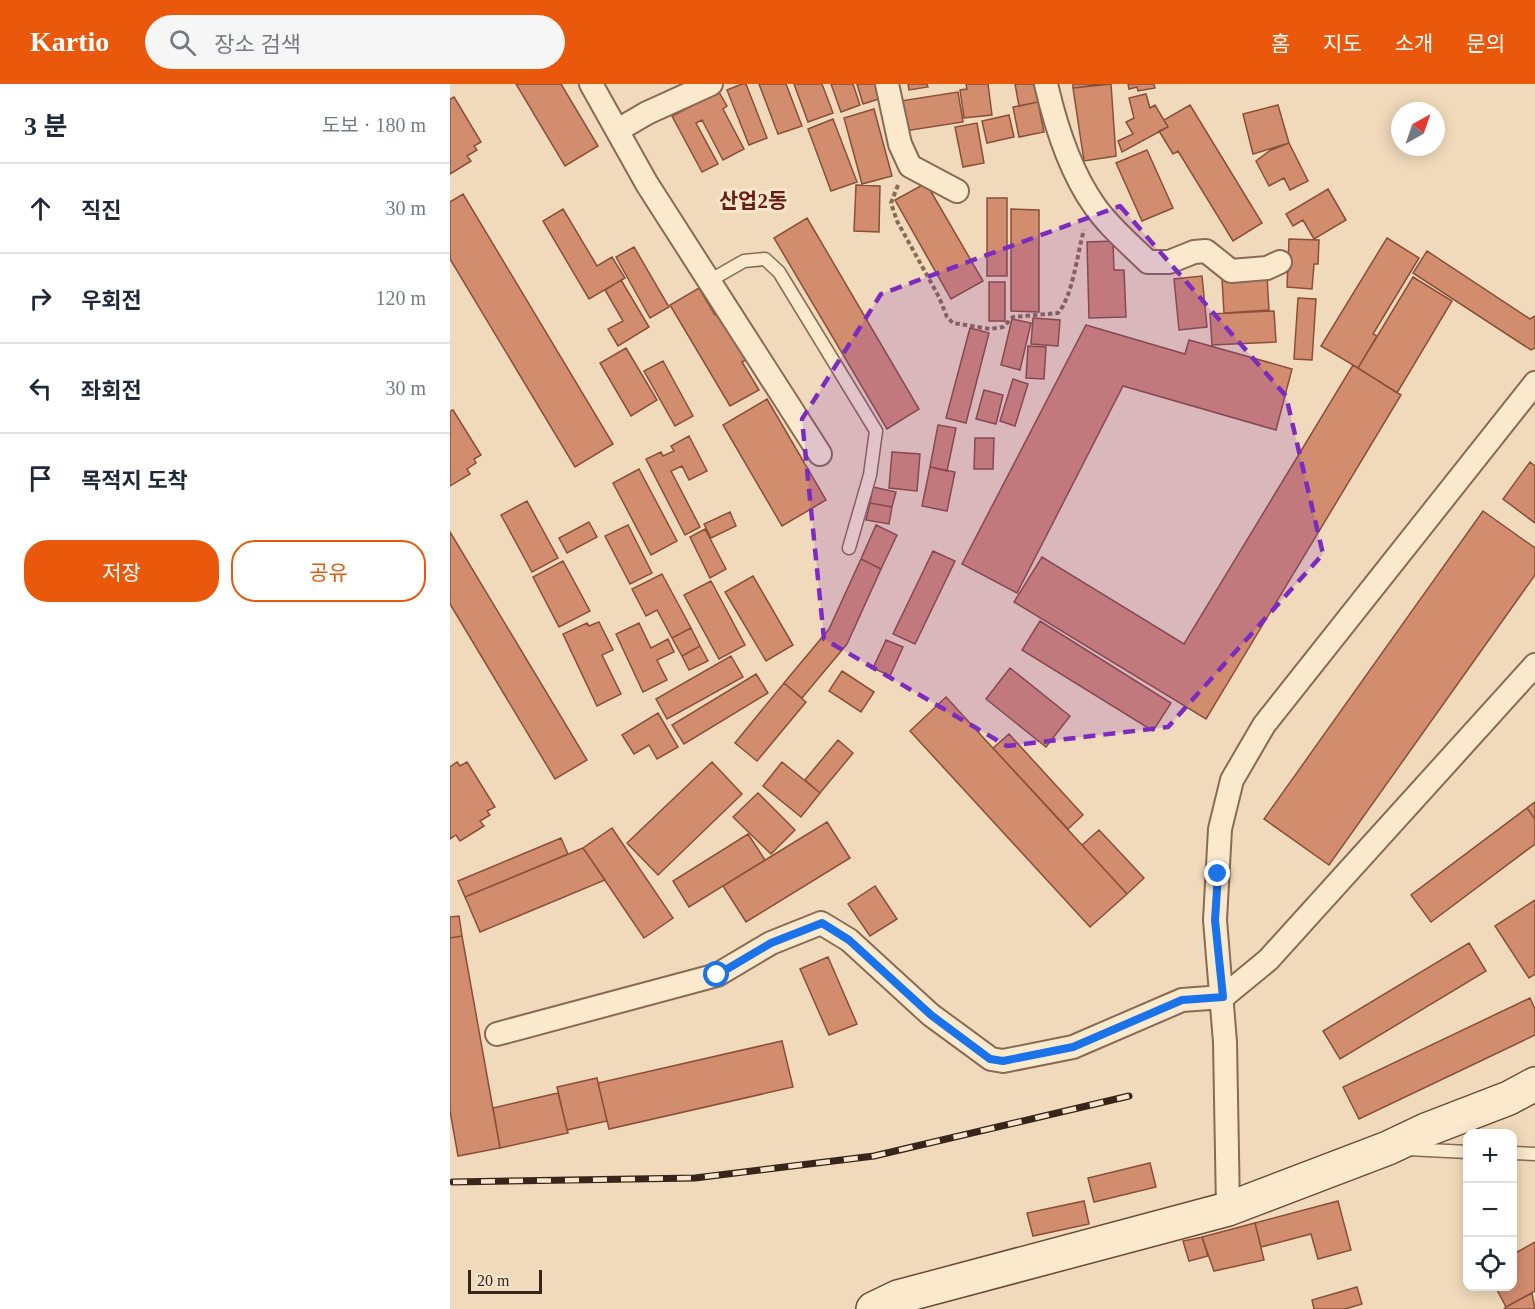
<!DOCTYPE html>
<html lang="ko">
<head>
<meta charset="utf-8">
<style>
  :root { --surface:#fff; --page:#f6f6f7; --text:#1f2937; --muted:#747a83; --line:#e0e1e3; --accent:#ea580c }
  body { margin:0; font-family:"Times New Roman","Noto Sans KR",serif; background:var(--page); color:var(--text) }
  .controls { position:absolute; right:18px; bottom:18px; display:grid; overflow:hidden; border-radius:12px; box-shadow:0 3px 15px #0003 }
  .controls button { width:54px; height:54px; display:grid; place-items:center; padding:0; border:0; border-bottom:2px solid var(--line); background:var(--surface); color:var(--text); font:30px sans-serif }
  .compass { position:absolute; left:941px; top:18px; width:54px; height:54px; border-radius:50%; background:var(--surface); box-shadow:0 3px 15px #0003; rotate:40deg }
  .scale { position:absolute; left:18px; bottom:15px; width:74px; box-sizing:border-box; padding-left:6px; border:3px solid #37241a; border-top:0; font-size:16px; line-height:21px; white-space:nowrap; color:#37241a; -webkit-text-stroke:4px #f8e5cb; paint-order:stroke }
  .stop { position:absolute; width:18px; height:18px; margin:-14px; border:4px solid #1a73e8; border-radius:50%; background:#fff }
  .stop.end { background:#1a73e8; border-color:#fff; box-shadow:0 2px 6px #0008 }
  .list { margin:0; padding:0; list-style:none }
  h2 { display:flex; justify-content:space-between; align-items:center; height:78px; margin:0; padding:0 24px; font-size:26px }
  h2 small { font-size:20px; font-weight:400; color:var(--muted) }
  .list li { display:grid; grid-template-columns:39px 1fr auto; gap:18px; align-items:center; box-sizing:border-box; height:90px; padding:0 24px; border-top:2px solid var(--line) }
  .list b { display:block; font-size:22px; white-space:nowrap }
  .list em { font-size:20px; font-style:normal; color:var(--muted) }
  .actions { display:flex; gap:12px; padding:18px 24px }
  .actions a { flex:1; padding:14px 0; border:2px solid var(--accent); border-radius:24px; text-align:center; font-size:21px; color:var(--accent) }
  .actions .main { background:var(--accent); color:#fff }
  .icon { flex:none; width:33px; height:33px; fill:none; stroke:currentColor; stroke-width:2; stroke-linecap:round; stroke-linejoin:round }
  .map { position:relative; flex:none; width:1085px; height:1225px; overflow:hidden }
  header { display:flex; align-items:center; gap:36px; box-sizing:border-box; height:84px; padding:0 30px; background:var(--accent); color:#fff }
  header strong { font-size:28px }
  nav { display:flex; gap:33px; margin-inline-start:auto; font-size:21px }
  .search { width:420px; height:54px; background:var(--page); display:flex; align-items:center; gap:15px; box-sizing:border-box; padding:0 21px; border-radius:33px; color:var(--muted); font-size:22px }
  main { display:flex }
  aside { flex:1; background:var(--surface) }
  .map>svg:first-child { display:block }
  .building { fill:#d28c6e; stroke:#894f38; stroke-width:1.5 }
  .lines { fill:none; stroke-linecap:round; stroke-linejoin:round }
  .lane-casing { stroke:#896a54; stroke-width:15 }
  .street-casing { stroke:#896a54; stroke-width:26 }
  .secondary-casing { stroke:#6a4b37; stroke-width:36 }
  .path { stroke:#896a54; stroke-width:4; stroke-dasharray:4.5 3; stroke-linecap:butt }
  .lane { stroke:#fbe9ce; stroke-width:12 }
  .street { stroke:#fbe9ce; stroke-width:22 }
  .secondary { stroke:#fbe9ce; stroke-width:33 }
  .rail-casing { stroke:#37241a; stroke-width:7 }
  .rail { stroke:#f8e5cb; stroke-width:4.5; stroke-dasharray:14; stroke-linecap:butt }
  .route { stroke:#1a73e8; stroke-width:8 }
  .marked { fill:#7b2cbf; fill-opacity:0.2; stroke:#7b2cbf; stroke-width:4.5; stroke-dasharray:12 8; stroke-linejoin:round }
  .labels { text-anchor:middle; stroke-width:6; stroke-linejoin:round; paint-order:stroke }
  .quarter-label { font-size:21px; font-weight:bold; fill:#661e16; stroke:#f8e5cb }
</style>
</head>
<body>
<header>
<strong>Kartio</strong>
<div class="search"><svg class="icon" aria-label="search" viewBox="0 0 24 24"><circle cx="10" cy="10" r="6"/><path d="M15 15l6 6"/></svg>장소 검색</div>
<nav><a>홈</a><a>지도</a><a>소개</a><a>문의</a></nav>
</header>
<main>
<aside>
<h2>3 분<small>도보 · 180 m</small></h2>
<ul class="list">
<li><svg class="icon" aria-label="ahead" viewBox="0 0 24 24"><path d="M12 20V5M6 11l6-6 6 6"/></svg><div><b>직진</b></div><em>30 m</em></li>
<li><svg class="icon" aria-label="right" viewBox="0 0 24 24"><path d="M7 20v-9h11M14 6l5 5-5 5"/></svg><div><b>우회전</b></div><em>120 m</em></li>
<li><svg class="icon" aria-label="left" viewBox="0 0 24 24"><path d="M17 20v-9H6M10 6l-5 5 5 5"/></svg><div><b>좌회전</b></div><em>30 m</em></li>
<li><svg class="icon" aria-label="arrive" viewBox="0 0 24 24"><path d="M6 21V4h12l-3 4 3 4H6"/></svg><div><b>목적지 도착</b></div></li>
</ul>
<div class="actions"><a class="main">저장</a><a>공유</a></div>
</aside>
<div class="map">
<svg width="1085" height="1225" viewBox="0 0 1085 1225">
  <rect width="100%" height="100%" fill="#f1dabb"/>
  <path class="building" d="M66,0H111L148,62L115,82Z
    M292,0H296L317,54L299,61L277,6Z
    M309,0H336L352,42L328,50Z
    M344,0H372L383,29L358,38Z
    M381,0H403L410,21L391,28Z
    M407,0H430L435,13L413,20Z
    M458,0H477L478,3L459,6Z
    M516,0H538L542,31L514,34L510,6L517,5Z
    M565,0H584L588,18L569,22Z
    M623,0H654L623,4Z
    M661,0L666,72L634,77L623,4Z
    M678,0H704L705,4L688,7L687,3L679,5Z
    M269,8L277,22L273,25L294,65L273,76L252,36L246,39L268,80L252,88L222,32Z
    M508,8L513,38L455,47L450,17Z
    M696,10L700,24L705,21L718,43L672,68L668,57L683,50L676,38L684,34L679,14Z
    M4,13L31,58L24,62L27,66L17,72L21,77L0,90V15Z
    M588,18L594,48L569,53L563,23Z
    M740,21L812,139L783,157L728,67L723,70L709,47L718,43L714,36Z
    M828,21L839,59L803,70L793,30Z
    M424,25L442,92L412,100L394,34Z
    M559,31L564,53L537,59L532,37Z
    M383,35L407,98L381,107L358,45Z
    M527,39L534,79L513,83L505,43Z
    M839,59L858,97L840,106L834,94L819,102L806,77L821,66Z
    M697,66L723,124L692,137L666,79Z
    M476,99L533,197L501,215L445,116Z
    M406,101L430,102L429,148L404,147Z
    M878,105L896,136L864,155L853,136L843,142L836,130Z
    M13,110L163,360L125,383L0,175V118Z
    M537,114H557V192H537Z
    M113,125L147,182L162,173L175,194L139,215L93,137Z
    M561,125L589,126V228L561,227Z
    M357,134L469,325L437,345L324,154Z
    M937,154L969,174L923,250L927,252L908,284L871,262Z
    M839,155L869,156L868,180H864L862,205L837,203Z
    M663,157L664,186H674L676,233L639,234L637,158Z
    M184,163L219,223L200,234L166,173Z
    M977,167L1080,235L1085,232V264L1081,266L963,189Z
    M752,192L757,243L729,246L724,195Z
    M817,192L819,226L774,229L772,195Z
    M963,193L1002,217L947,309L908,284Z
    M171,196L199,243L168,262L158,245L173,237L155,206Z
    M539,198H555V237H539Z
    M249,204L265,231L268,228L296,276L292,278L309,306L280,322L220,221Z
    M848,214L866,215L862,276L844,275Z
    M824,227L826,258L762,261L760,230Z
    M583,234L610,236L608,262L581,260Z
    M562,235L581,239L570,286L551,281Z
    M636,241L735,270L739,256L842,285L826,346L673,302L567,509L512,480Z
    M520,244L539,249L516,339L496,334Z
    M578,262L596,263L594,295L576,294Z
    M176,264L207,316L181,332L150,279Z
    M213,277L243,332L225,342L194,287Z
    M903,281L951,311L756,635L564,518L592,473L734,560Z
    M563,295L578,300L565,342L550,337Z
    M534,306L553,311L546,340L526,335Z
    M317,315L376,416L332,442L273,341Z
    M3,326L31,371L24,375L26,379L17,385L20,390L0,402V327Z
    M488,341L506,344L497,387L480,383Z
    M239,352L257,387L239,396L232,382L221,387L250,443L235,451L196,375L211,368L213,372L224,367L221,362Z
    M525,354H544L543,385H524Z
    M442,368L470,370L467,407L439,404Z
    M1080,378L1085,382V439L1053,415Z
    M480,383L505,388L497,427L472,422Z
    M189,385L227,457L201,471L163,399Z
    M423,403L446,408L442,423L420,419Z
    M77,417L108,474L82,488L51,431Z
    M420,419L442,423L439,440L416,436Z
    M1033,427L1085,464V491L879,781L814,735Z
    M280,428L286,442L261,454L254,440Z
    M139,438L147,453L117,469L109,454Z
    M178,441L202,489L180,500L155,452Z
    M426,441L447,451L431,485L411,475Z
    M255,445L276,485L260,494L240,453Z
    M0,448L137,676L105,695L0,520Z
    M483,467L505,477L465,560L443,550Z
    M411,475L431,485L397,560L352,614L334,599L379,545Z
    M113,477L140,527L109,543L83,493Z
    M212,490L241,544L222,554L207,526L196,532L182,505Z
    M303,492L343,561L316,577L275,508Z
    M261,497L295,561L269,575L234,511Z
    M590,537L721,619L703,647L572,566Z
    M149,538L163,566L152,571L171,610L147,622L113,550L137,539L139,542Z
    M189,539L201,564L218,555L224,568L207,576L217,596L193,608L166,550Z
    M241,544L250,562L232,572L222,554Z
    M436,556L453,563L440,592L423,584Z
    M250,562L258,577L239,586L232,572Z
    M281,572L293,593L217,635L206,615Z
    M560,584L620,632L596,663L536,615Z
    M392,587L424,608L411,628L379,607Z
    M306,590L318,609L234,660L222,641Z
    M334,599L356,618L307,677L285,659Z
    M496,613L677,810L640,843L460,647Z
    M208,629L228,663L207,675L199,661L184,670L172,651Z
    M559,650L633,731L618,745L543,664Z
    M388,656L403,669L370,709L355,696Z
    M7,678L10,682L17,678L45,723L37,727L40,731L30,737L34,742L10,757L6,751L0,755V683Z
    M262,678L292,710L208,791L177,759Z
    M332,678L370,709L351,733L313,702Z
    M308,709L345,746L321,770L283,733Z
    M1085,718V735L1077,724Z
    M1077,724L1085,735V760L981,838L961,811Z
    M377,738L400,774L296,838L273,802Z
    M162,744L223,834L194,854L133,764Z
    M649,746L694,794L677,810L632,761Z
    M298,750L315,776L239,823L223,797Z
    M111,754L118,770L15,813L8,797Z
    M133,764L155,796L30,848L15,813Z
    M425,802L447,835L420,852L398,820Z
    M1085,816V890L1079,894L1045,842Z
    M9,832L12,852L0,854V833Z
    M12,852L50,1064L8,1072L0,1027V854Z
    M1019,859L1036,887L890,975L873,947Z
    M378,873L407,940L379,951L350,885Z
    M1080,914L1085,925V951L909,1035L893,1003Z
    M332,957L343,1003L159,1045L148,999Z
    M147,994L157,1037L117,1046L107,1003Z
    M108,1009L118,1049L50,1064L43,1024Z
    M700,1079L706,1103L644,1118L638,1094Z
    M634,1117L639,1140L583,1152L577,1129Z
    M888,1117L901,1166L868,1175L861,1150L811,1163L805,1139Z
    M805,1139L814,1176L764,1187L752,1153Z
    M752,1153L758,1172L739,1177L733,1157Z
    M1085,1158V1207L1056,1223L1045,1202H1062V1171Z
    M907,1203L912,1220L895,1225H864L862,1216Z
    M1082,1209L1085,1225H1054L1056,1223Z"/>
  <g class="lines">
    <defs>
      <path id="lane" d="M259,197L294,177L315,175L329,188L426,347L420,391L399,464
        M957,1065L1018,1068
        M1062,1069L1085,1070"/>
      <path id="street" d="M141,0L197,100L370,370
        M437,0L450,60L460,82L507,107
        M596,0C605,39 620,87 644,121C658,142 680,160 698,178H719L744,168L756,167L781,187L817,184L830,178
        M168,46L197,29L261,0
        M47,950L267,891L321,859L371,839L399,856L481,931L541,975L553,977L623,963L732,916L773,913L818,876L1085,581
        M778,1125L775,958L765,836L770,745L782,696L814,641L1085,299"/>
      <path id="secondary" d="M423,1225L448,1213L778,1125L938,1064L976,1046L1059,1014L1085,1000"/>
    </defs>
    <use href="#lane" class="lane-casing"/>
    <use href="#street" class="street-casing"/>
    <use href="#secondary" class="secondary-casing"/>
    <path class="path" d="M448,101L441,119L447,137L489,213L497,233L503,239L540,245L553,243L563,233L608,229C623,212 627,170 634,146"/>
    <use href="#lane" class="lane"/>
    <use href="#street" class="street"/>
    <use href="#secondary" class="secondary"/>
    <defs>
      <path id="rail" d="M3,1098L245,1094L424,1072L679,1012"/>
    </defs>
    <use href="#rail" class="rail-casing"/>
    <use href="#rail" class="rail"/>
  </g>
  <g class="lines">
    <path class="route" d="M267,891L321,859L372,839L399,856L481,931L540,975L553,977L623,963L732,916L773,913L765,836L768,790"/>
  </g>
  <path class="marked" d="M670,122L836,312L873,470L718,643L557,662L374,555L352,335L431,210Z"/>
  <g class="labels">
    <g class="quarter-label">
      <text x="303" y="124">산업2동</text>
    </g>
  </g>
</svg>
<div class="controls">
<button>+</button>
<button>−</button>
<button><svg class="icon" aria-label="locate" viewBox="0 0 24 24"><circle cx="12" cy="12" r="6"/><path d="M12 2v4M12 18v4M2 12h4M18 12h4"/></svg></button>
</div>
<svg class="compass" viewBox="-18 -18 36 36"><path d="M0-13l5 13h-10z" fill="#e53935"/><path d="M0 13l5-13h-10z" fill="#747a83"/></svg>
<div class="scale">20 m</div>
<div class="stop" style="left:267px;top:891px"></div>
<div class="stop end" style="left:768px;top:790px"></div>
</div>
</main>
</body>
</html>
